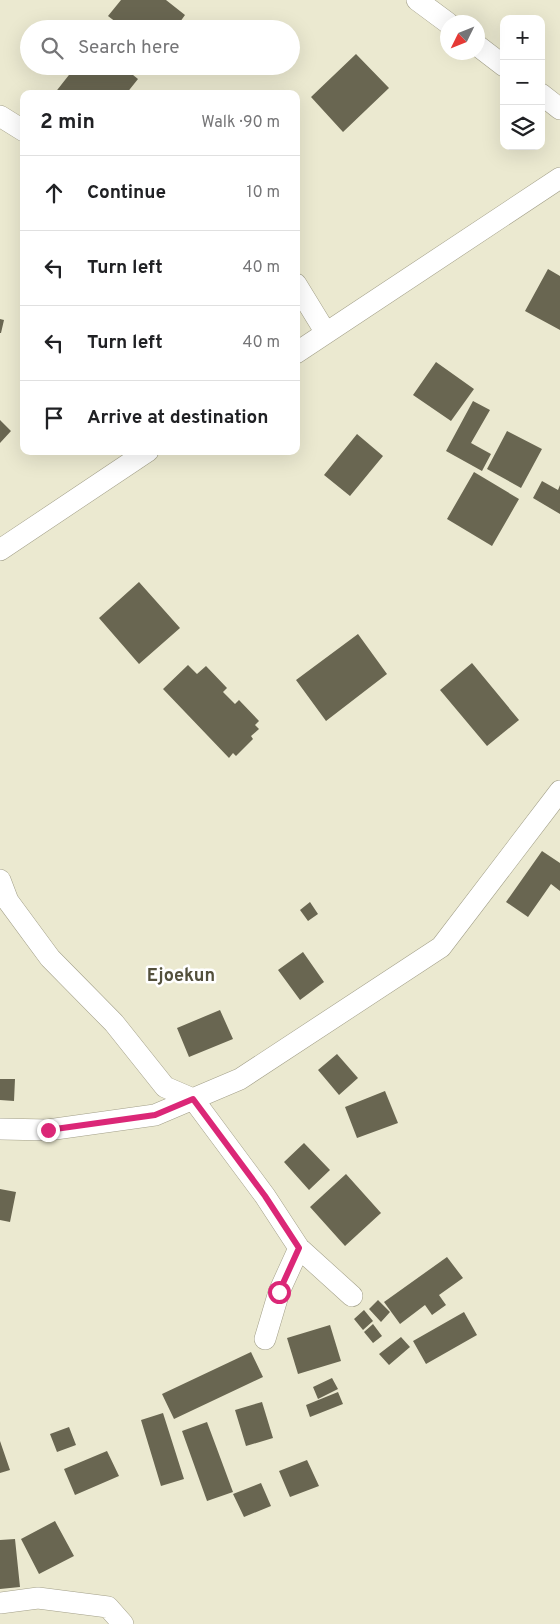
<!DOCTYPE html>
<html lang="en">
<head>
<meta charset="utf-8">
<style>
  :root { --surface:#fff; --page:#f6f6f6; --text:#202124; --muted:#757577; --line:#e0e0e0 }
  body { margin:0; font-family:Overpass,sans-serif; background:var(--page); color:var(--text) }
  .controls { position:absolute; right:15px; top:15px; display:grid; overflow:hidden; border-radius:10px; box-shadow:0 5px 20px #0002 }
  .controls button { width:45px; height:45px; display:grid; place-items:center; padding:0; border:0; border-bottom:1px solid var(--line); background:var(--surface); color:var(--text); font:25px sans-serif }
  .compass { position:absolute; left:440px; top:15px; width:45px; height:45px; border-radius:50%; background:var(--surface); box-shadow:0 5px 20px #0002; rotate:227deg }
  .stop { position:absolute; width:15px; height:15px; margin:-11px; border:4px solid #db2777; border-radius:50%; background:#fff }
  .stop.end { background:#db2777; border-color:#fff; box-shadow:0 1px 5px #0008 }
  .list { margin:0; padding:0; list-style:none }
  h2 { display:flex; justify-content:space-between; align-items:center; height:65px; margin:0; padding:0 20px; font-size:21px }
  h2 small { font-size:16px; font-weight:400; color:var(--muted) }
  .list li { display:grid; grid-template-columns:32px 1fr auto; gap:15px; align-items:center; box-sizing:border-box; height:75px; padding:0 20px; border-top:1px solid var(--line) }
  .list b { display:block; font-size:19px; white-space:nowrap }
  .list em { font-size:16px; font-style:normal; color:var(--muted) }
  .icon { flex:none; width:28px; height:28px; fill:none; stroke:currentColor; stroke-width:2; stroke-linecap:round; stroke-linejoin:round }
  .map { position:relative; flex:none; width:560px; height:1624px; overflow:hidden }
  .search { position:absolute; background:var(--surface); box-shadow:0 5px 20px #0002; left:20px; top:20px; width:280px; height:55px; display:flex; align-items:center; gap:12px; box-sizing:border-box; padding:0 18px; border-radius:28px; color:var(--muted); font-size:19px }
  .panel { position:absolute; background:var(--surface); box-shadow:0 5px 20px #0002; left:20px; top:90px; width:280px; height:365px; border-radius:10px }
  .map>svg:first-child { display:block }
  .building { fill:#696651 }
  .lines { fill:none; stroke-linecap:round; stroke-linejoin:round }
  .street-casing { stroke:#a29f88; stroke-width:22 }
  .street { stroke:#fff; stroke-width:21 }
  .route { stroke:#db2777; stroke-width:6 }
  .labels { text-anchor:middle; stroke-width:5; stroke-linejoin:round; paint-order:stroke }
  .quarter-label { font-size:18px; font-weight:bold; fill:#53503c; stroke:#fff }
</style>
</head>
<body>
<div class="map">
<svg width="560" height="1624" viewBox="0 0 560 1624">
  <rect width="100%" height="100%" fill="#ebe9d0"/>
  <path class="building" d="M121,0H166L185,15L175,29H125L108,16Z
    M356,54L389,88L343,132L311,97Z
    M76,66H122L138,79L126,94H54Z
    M548,269L560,276V330L525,311Z
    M0,319L4,320L1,333H0Z
    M436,362L474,389L451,421L413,395Z
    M473,401L490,410L471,443L491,454L482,471L446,451Z
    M0,420L11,431L0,443Z
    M507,431L542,449L521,488L487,469Z
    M357,434L383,456L350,496L324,475Z
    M474,472L519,499L492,546L447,519Z
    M542,481L558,490L560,485V514L533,498Z
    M139,582L180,628L139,664L99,618Z
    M358,634L387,674L326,721L296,680Z
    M472,663L519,720L487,746L440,690Z
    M188,665L197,674L206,666L227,688L223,692L235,704L239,700L259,721L255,725L259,729L251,736L253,739L236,756L233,753L229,758L163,689Z
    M542,851L560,863V891L551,884L528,917L506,902Z
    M310,902L318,914L308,921L300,910Z
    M303,952L324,982L300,1000L278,970Z
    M220,1010L233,1039L189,1057L177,1028Z
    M337,1054L358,1078L339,1095L318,1070Z
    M0,1079H15L14,1101L0,1100Z
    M385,1091L398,1123L357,1138L345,1107Z
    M304,1143L330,1170L309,1190L284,1162Z
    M346,1174L381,1213L345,1246L310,1207Z
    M0,1189L16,1192L10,1222L0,1220Z
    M447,1257L463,1278L439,1295L446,1305L432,1315L425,1305L400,1324L384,1302Z
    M378,1300L390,1312L381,1322L369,1309Z
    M364,1310L373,1321L363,1330L354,1319Z
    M464,1312L477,1335L426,1364L413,1341Z
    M373,1324L382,1336L373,1343L364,1332Z
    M330,1325L341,1361L298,1374L287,1338Z
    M401,1337L410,1347L389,1365L379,1354Z
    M251,1352L263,1377L174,1419L162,1394Z
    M332,1378L338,1389L318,1399L313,1387Z
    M338,1392L343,1404L310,1417L306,1405Z
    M262,1402L273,1438L246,1446L235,1410Z
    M163,1413L184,1479L161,1486L141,1420Z
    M207,1422L233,1492L207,1501L182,1431Z
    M69,1427L76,1445L57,1452L50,1434Z
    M0,1441L10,1470L0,1473Z
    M107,1451L119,1476L75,1495L64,1469Z
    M307,1460L319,1486L290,1497L279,1471Z
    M261,1483L271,1506L244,1517L233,1494Z
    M55,1521L74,1556L39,1574L21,1539Z
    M15,1539L20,1587L0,1589V1540Z"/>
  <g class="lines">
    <defs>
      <path id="street" d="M417,0L448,23
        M478,46L504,66
        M541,94L560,109
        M0,116L24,131
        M296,284L326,333
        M296,353L560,178
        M0,550L148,451
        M0,880L8,901L50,958L114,1023L165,1087L193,1099L265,1196L299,1248L352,1296
        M0,1129L48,1130L155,1115L240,1079L441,947L560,791
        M265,1339L279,1292L299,1248
        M0,1603L38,1598L108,1607L123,1624"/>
    </defs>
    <use href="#street" class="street-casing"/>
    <use href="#street" class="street"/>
  </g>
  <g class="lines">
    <path class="route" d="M48,1130L155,1115L193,1099L265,1196L299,1248L279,1292"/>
  </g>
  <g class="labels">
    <g class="quarter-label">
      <text x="181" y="981">Ejoekun</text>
    </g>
  </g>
</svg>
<div class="controls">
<button>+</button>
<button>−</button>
<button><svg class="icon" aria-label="layers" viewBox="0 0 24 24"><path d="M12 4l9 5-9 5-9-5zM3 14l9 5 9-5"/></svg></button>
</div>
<svg class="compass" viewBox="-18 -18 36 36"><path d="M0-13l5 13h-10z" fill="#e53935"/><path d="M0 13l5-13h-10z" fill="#757577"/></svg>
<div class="stop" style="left:279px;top:1292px"></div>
<div class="stop end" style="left:48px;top:1130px"></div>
<div class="search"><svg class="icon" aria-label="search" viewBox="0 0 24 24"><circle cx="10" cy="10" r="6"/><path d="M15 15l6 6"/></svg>Search here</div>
<section class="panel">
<h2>2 min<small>Walk · 90 m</small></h2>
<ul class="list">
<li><svg class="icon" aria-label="ahead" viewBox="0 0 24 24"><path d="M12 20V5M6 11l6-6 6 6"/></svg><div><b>Continue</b></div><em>10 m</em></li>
<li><svg class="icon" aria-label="left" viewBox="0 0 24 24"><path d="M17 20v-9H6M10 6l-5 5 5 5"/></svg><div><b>Turn left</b></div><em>40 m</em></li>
<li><svg class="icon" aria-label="left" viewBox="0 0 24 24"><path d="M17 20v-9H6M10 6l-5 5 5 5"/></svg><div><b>Turn left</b></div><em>40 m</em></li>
<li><svg class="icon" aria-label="arrive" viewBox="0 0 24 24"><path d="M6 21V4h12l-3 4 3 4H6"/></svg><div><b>Arrive at destination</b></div></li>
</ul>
</section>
</div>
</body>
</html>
